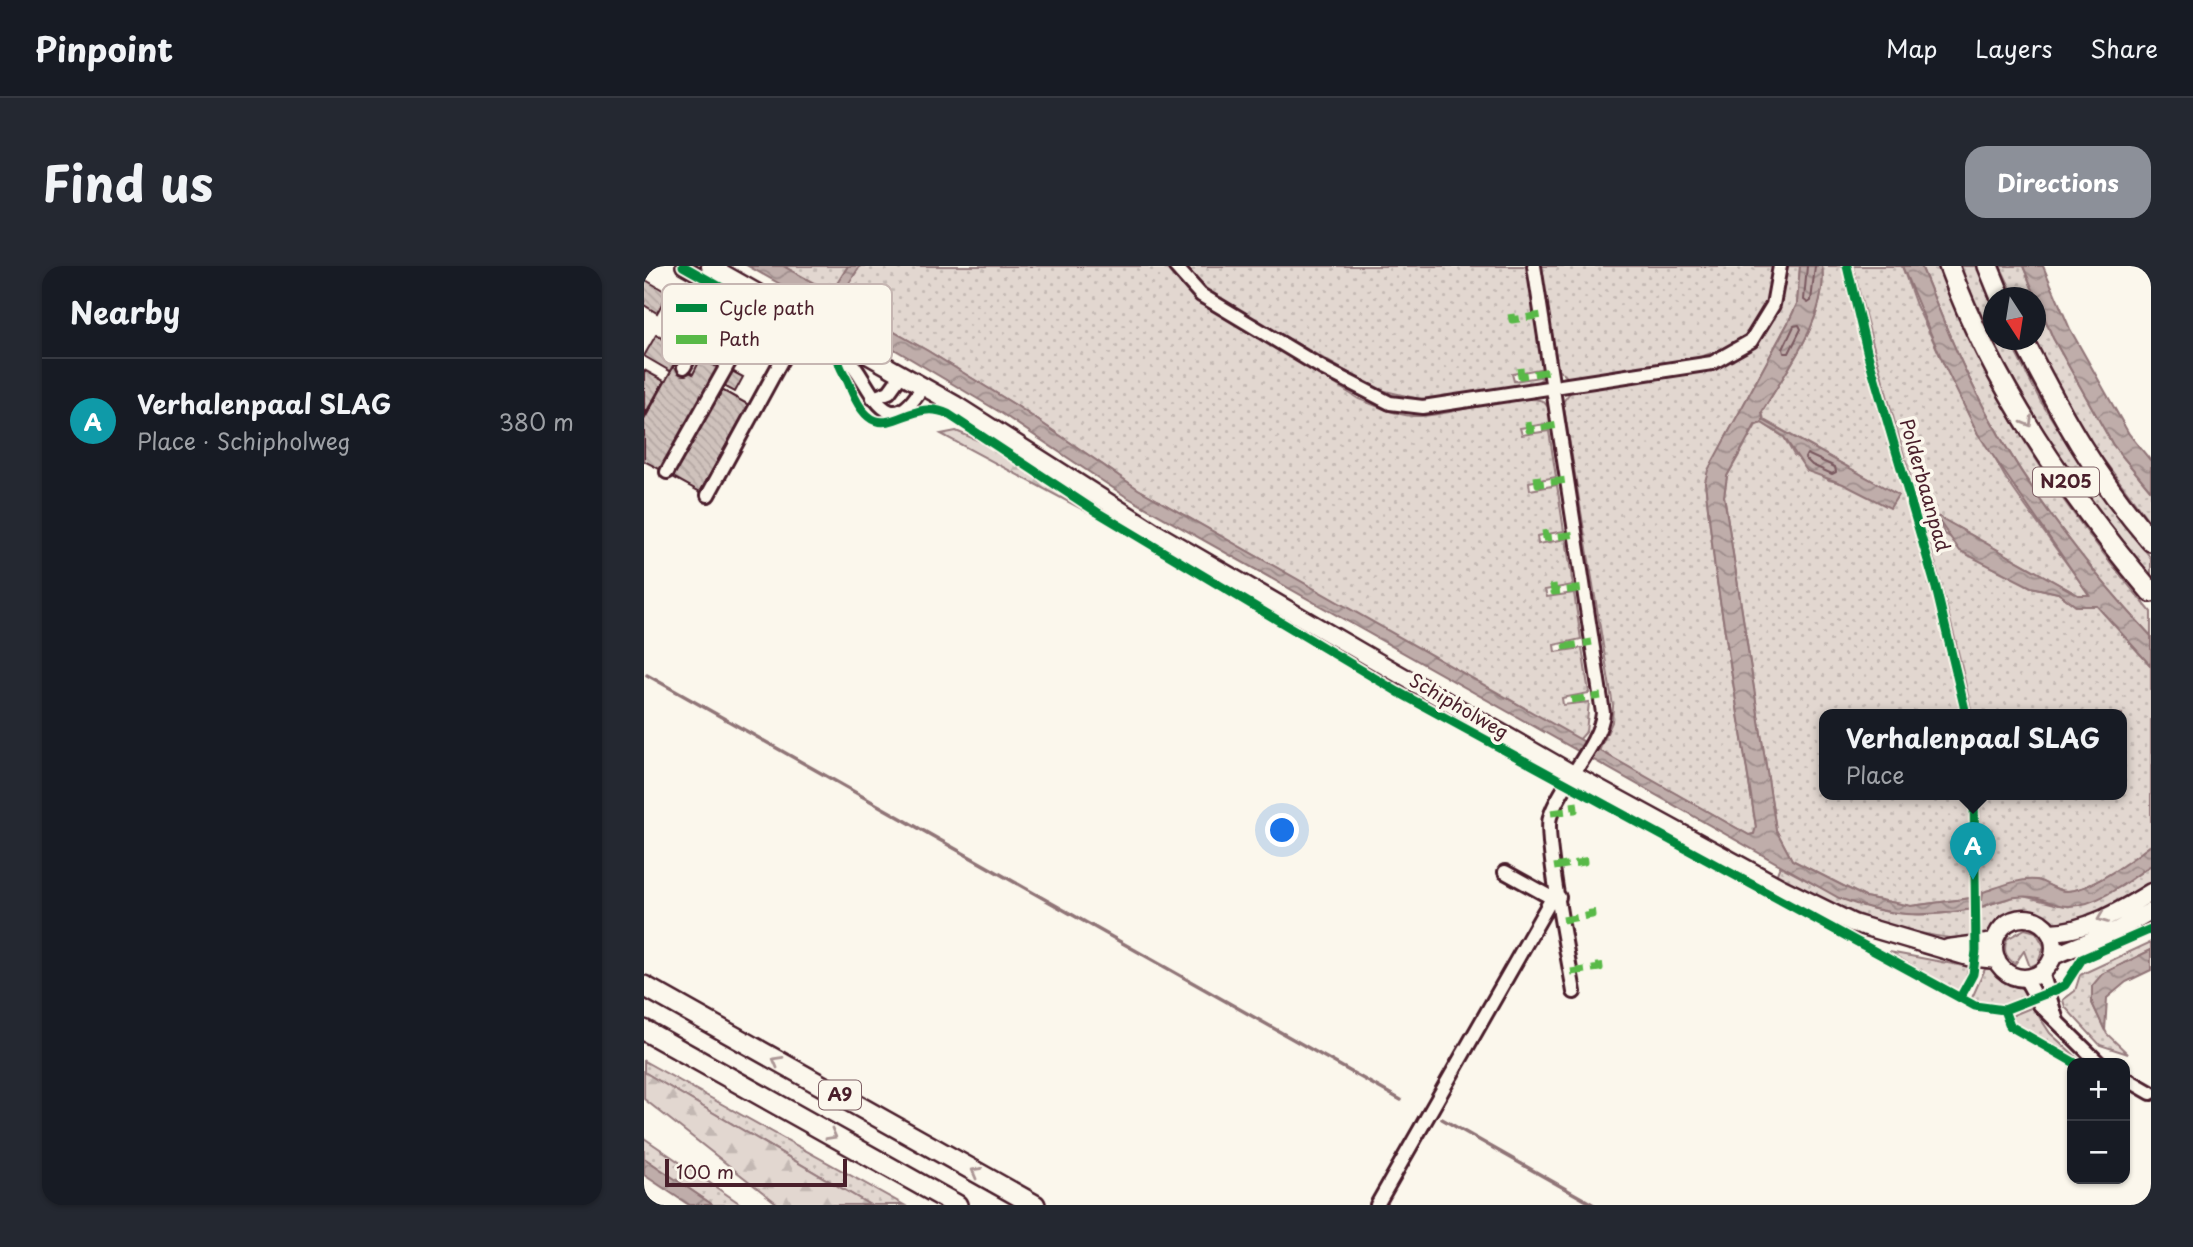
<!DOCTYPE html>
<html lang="en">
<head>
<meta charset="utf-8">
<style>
  :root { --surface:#171b24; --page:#242831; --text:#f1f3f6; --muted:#9ea1a6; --line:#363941; --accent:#8c9099 }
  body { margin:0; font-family:"Playpen Sans",sans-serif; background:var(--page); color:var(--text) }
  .controls { position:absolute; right:21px; bottom:21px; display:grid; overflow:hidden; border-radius:14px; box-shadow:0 2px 5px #0004 }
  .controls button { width:63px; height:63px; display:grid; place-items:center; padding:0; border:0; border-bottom:2px solid var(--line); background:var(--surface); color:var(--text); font:35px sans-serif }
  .compass { position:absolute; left:1339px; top:21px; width:63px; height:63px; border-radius:50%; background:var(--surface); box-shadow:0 2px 5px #0004; rotate:168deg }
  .scale { position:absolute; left:21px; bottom:18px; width:182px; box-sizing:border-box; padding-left:7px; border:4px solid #4a1f2b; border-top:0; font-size:19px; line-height:24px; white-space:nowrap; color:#4a1f2b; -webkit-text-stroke:5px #fbf7ec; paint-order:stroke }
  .you { position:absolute; left:639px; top:565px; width:24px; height:24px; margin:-18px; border:5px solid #fff; border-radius:50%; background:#1a73e8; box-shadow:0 0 0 10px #1a73e833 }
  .badge { display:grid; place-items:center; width:46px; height:46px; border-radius:50%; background:var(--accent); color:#fff; font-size:23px; font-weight:700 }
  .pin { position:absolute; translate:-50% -58px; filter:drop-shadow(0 2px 4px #0008) }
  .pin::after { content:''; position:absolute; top:37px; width:24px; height:21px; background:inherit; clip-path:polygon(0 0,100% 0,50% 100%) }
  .popup { position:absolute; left:1175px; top:443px; width:308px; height:91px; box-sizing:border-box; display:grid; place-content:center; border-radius:14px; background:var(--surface); filter:drop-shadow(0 2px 5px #0005); font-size:23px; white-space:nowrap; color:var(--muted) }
  .popup b { font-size:26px; color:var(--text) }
  .popup::after { content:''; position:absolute; left:50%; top:100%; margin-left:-14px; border:14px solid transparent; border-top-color:var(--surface) }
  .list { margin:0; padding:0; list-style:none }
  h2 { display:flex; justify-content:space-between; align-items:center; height:91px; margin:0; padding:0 28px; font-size:30px }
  h2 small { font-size:23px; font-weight:400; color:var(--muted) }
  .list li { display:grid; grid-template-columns:46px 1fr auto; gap:21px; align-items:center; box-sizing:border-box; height:126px; padding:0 28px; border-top:2px solid var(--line) }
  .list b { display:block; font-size:26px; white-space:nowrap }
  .list p { margin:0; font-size:23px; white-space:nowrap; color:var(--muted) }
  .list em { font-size:23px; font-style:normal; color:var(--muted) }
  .map { position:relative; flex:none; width:1507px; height:939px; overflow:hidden; border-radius:21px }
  header { display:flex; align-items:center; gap:42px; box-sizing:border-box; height:98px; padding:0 35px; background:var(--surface); border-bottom:2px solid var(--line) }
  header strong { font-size:33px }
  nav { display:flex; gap:38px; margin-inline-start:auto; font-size:24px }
  .intro { display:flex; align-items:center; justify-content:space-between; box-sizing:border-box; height:168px; padding:0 42px }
  h1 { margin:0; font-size:49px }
  .button { padding:18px 32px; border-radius:21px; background:var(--accent); color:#fff; font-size:24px; font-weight:700 }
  main { display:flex; gap:42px; padding:0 42px }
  aside { flex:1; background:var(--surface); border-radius:21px; box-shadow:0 2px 5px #0004 }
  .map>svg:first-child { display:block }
  .grass { fill:url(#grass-dots); stroke:#967b7e; stroke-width:2 }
  .forest { fill:url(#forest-firs); stroke:#967b7e; stroke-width:2 }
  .water { fill:url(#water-waves); stroke:#907477; stroke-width:2 }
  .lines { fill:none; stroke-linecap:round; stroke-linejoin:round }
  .shore { stroke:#79585e; stroke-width:2 }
  .stream { stroke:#907477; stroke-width:3.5 }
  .building { fill:url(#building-back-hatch); stroke:#4a1f2b; stroke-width:2 }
  .minor-casing { stroke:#4a1f2b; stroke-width:18 }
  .major-casing { stroke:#4a1f2b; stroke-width:21 }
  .highway-casing { stroke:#4a1f2b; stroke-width:24 }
  .minor { stroke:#fbf7ec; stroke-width:12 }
  .major { stroke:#fbf7ec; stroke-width:16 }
  .highway { stroke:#fbf7ec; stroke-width:19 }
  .quiet { stroke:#58b947; stroke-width:7; stroke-dasharray:14 7; stroke-linecap:butt }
  .cycleway-casing { stroke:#fbf7ec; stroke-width:13 }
  .cycleway { stroke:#00873e; stroke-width:9 }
  .oneway { stroke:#ab9695 }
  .labels { text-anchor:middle; stroke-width:7; stroke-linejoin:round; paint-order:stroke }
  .shield { fill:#fbf7ec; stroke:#7f6065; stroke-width:2 }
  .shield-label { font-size:18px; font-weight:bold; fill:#4a1f2b }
  .street-label { font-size:19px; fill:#4a1f2b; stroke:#fbf7ec }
  .key { fill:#fbf7ec; stroke:#c6b6b2; stroke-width:2 }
  .key-label { font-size:19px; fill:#4a1f2b }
</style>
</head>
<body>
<header>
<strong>Pinpoint</strong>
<nav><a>Map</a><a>Layers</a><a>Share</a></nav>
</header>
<div class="intro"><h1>Find us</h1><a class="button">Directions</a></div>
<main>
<aside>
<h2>Nearby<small></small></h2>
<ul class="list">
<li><span class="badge" style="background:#0f9aa8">A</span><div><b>Verhalenpaal SLAG</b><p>Place · Schipholweg</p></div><em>380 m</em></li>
</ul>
</aside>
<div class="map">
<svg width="1507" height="939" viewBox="0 0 1507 939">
  <defs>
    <pattern id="grass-dots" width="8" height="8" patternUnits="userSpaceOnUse" patternTransform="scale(1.75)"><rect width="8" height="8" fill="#e2d7d0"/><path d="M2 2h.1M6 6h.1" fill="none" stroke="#c3b8b3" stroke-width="1.8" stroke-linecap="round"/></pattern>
    <pattern id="forest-firs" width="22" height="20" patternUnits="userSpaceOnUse" patternTransform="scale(1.75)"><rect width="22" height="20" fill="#e2d7d0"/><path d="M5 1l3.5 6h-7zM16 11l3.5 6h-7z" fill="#c3b8b3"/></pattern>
    <pattern id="water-waves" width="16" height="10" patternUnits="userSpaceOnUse" patternTransform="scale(1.75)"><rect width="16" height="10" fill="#bfadaa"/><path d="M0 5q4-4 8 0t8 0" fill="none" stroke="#9d8c8b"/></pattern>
    <pattern id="building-back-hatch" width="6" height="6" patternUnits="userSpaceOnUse" patternTransform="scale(1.75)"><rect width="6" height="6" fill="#cfc2bc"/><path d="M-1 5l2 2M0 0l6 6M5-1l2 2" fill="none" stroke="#b3a6a2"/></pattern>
  </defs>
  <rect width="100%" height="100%" fill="#fbf7ec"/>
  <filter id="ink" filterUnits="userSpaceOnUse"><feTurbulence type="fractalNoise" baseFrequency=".0143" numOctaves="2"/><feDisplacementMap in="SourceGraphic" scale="14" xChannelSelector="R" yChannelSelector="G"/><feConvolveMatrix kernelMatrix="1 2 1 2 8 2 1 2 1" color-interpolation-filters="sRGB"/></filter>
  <g filter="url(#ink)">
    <path class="grass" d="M139,0H204L188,27Z
      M216,0H524L551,30L715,133C732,140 750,148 768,150C805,152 868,125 899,135L906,143L908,157L876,162L878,169L905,165L912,211L885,216L886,224L913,219L920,265L893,270L894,278L922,273L929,319L901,324L903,331L930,327L937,373L910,379L911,386L938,382L945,427L918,432L919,439L945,436L942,466L935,474L494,223L373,140L284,85L206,41L199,34L200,25Z
      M537,0H885L901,102L868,108L870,115L901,110L891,118L779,134L733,123L563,26Z
      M897,0H1131C1128,12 1128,25 1124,37C1103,103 982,103 924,112L914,103Z
      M1142,0H1156L1153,38L1145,55L1080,175L1061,216L1071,303L1112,561L1110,568L1105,569L955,485L968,456L969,440L919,136L928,124L1072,98L1133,43Z
      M1178,0H1198C1229,151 1292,295 1316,448H1180V528H1325L1328,632L1267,640L1221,631L1148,594L1132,564L1080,230L1083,210L1112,159L1118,157L1140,171L1150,189L1185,214L1254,229L1120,154L1118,146C1142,104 1185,51 1178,0Z
      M1209,0H1258L1272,39L1334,168C1347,180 1353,199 1363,214C1390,253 1418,291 1446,329H1434L1291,249L1301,268L1387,321L1414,327L1432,340H1453L1507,400V579C1487,595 1450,623 1424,625C1413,625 1402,618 1393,614L1337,641L1375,629L1415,639L1444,636L1478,620L1507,599V620L1465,645L1416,660C1408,656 1400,649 1392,647C1370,641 1355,663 1337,670L1336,528H1478V448H1328C1297,296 1244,150 1209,0Z
      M1277,0H1294C1341,129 1419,242 1507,346V370C1435,293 1368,204 1323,108C1306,73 1292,36 1277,0Z
      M1311,0H1338L1349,33L1350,74H1365L1396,134L1446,214L1507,292V311C1425,218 1365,112 1311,0Z
      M1356,0H1379L1409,72L1469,179L1507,225V258L1430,154L1390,74L1392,32L1371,31Z
      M1136,600C1208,639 1244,659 1328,643V674C1251,669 1199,644 1132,610Z
      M1381,663L1392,666L1400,680L1394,697L1386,701L1380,685L1371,698C1361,691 1359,684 1363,673Z
      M1507,676V684L1458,708L1448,737L1463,768L1484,788L1456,779L1421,741L1419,734L1431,725L1436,709Z
      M1245,686L1325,701L1316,727Z
      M1341,703H1351L1364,718L1380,723L1382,733L1345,742L1327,734Z
      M1389,741L1406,767L1439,797L1372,761L1367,750Z
      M0,795L260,939H226L0,806Z
      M0,872L98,939H69L0,892Z"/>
    <path class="forest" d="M312,165L340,177L451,250L297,168Z
      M0,806L226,939H135L0,833Z"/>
    <path class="water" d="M104,0H139L187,27L204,0H216L200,25L199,34L206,41L284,85L373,140L494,223L1105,569L1110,568L1112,561L1071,303L1061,216L1064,204L1145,55L1153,38L1156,0H1178C1185,51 1142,104 1118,146L1119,154L1254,229L1246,242L1199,218L1163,205L1140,171L1118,157L1111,159L1083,210L1080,230L1132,564L1148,594L1221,631L1267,640L1328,632V643C1279,652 1241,650 1195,632L481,230L354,145L203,55L191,49L182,55L175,51V40Z
      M1258,0H1277C1292,36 1306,73 1323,108C1368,204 1435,293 1507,370V400L1453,340H1432L1414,327L1387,321L1316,285L1290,248L1434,329H1445L1334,168L1300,99Z
      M1379,0H1399L1426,63L1485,168L1507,195V225L1469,179L1409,72Z
      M1507,579V599C1484,615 1455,639 1426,640C1414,641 1405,635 1394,632C1373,627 1357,635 1337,641L1339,626C1355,621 1375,612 1392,614C1402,615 1410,625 1422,625C1447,625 1487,594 1507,579Z
      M1507,684V704L1482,716L1463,732L1461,765L1448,737V720L1458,708Z
      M0,892L69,939H45L0,909Z"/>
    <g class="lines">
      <path class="shore" d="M1163,0L1160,34L1164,37L1167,35L1171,0
        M1155,59L1157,63L1145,87H1140L1139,83L1150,60Z
        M1163,188L1191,201L1192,206L1188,208L1168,199L1161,192Z"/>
      <path class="stream" d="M3,409L757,834
        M798,853L950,939"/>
    </g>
    <path class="building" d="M0,13L24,27L13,47L0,39Z
      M33,32L58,44L46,65L22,51Z
      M74,55L85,61L79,72L83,75L76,88L61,78Z
      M12,69L38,83L26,105L0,90Z
      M106,72L116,77L107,92L98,87Z
      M57,92L76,103L19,205L0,195V154L31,98L49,108Z
      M0,104L20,115L0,150Z
      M86,104L99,111L91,126L78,119Z
      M76,123L105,139L56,226L27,210Z"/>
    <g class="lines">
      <defs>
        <path id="minor" d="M39,0L203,92C226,113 241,184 279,120
          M531,0L557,29L680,103L746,137L779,141L1068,97L1107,75L1129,39L1136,0
          M890,0L959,447C957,477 916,519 906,551C900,571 925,696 930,726
          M40,101L82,24
          M229,132L245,126L258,108
          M23,206L115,43
          M64,229L154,64
          M861,606L908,632
          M1398,706L1413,755
          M1381,712L1396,739L1455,797
          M1481,812L1507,827
          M733,939L908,632L915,631"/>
        <path id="major" d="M66,0L312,139L514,268L741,400L929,508L1138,622L1209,657L1324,691L1353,694
          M1350 682a30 30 0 1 1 60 0a30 30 0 1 1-60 0Z
          M1405,666C1441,666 1478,644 1507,626
          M1304,682L1351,676
          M1409,690L1473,664L1507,645"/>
        <path id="highway" d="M1305,0C1349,120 1425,229 1507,326
          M1344,0L1357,32
          M1379,74C1418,150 1450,209 1507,275
          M0,720L391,939
          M0,764L313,939"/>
      </defs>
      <use href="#minor" class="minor-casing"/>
      <use href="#major" class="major-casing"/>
      <use href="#highway" class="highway-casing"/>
      <use href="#minor" class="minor"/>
      <use href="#major" class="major"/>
      <use href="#highway" class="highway"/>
      <path class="quiet" d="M867,48L868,54L898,49
        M876,102L877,110L906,105
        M884,156L885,164L915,159
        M893,210L894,218L923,214
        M901,264L902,272L932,268
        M909,318L910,326L940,322
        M919,381L948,376
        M927,434L957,430
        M907,547L931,544L930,536
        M910,601L940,596L939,588
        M919,654L948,649L947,641
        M927,706L956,702L955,694"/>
      <defs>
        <path id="cycleway" d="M39,0L195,88C192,98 201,108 205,118C234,195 261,127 304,148L453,246L754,426L1331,740L1360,744L1414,723L1421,719L1438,693L1507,663
          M1203,0L1224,89L1292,322L1322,448
          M1316,732L1329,708L1332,685L1330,528
          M1360,744L1366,760L1431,797"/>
      </defs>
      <use href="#cycleway" class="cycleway-casing"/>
      <use href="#cycleway" class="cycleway"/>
    </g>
    <defs><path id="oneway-chevron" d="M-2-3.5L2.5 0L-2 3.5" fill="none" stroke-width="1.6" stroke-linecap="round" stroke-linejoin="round" transform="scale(1.75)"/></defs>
    <g class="oneway">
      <use href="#oneway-chevron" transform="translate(1384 156) rotate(59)"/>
      <use href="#oneway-chevron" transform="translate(1458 652) rotate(158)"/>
      <use href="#oneway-chevron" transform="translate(133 795) rotate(-151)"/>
      <use href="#oneway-chevron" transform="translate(188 869) rotate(29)"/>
      <use href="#oneway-chevron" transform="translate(332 906) rotate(-151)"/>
    </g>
  </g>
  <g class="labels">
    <g class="shield">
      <rect x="1389" y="201.5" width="66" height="29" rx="5"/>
      <rect x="175" y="814.5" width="42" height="29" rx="5"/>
    </g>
    <g class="shield-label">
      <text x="1422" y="222">N205</text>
      <text x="196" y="835">A9</text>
    </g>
    <g class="street-label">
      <text transform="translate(1281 219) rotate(74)" y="7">Polderbaanpad</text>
      <text transform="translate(815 440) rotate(30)" y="7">Schipholweg</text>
    </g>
  </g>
  <rect x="18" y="18" width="230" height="80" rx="10" class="key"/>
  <rect x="32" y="38" width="31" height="8" fill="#00873e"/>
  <rect x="32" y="69" width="31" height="9" fill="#58b947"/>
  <g class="key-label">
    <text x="75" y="49">Cycle path</text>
    <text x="75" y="80">Path</text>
  </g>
</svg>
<div class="controls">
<button>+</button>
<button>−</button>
</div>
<svg class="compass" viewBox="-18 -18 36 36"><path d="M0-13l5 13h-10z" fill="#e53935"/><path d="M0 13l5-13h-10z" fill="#9ea1a6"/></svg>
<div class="scale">100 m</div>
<div class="you"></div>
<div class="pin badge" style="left:1329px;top:614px;background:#0f9aa8">A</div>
<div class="popup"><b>Verhalenpaal SLAG</b>Place</div>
</div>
</main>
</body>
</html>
